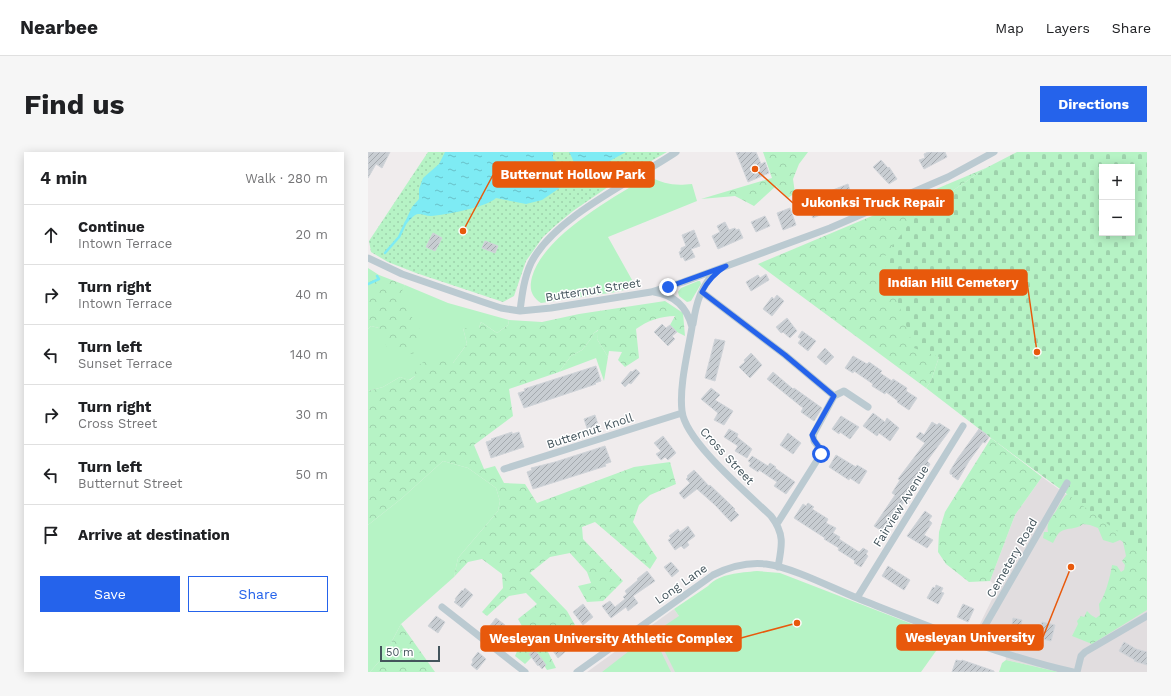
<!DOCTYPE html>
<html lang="en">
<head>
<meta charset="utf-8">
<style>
  :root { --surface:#fff; --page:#f6f6f6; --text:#202124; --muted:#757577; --line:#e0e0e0; --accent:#2563eb }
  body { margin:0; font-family:"Work Sans",sans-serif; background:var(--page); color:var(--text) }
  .controls { position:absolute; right:12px; top:12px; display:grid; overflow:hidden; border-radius:0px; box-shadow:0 2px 10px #0003 }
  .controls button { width:36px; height:36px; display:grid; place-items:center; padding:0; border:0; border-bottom:1px solid var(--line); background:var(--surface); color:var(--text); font:20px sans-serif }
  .scale { position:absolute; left:12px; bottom:10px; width:60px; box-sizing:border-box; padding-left:4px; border:2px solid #43545c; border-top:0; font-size:11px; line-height:14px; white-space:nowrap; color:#43545c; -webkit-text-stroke:3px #fff; paint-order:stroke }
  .stop { position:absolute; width:12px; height:12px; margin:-9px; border:3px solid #2563eb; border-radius:50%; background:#fff }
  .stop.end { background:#2563eb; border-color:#fff; box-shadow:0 1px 4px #0008 }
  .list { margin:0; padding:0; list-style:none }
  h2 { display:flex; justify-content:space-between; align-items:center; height:52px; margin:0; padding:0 16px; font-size:17px }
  h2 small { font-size:13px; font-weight:400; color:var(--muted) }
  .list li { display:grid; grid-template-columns:26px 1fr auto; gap:12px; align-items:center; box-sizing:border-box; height:60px; padding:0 16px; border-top:1px solid var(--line) }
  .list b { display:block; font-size:15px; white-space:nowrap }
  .list p { margin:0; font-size:13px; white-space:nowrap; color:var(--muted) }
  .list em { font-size:13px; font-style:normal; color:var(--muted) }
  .actions { display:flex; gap:8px; padding:12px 16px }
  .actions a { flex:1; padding:9px 0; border:1px solid var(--accent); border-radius:0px; text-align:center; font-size:14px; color:var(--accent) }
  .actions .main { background:var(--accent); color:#fff }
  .icon { flex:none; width:22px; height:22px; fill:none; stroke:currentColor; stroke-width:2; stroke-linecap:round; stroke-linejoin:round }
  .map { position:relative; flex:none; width:779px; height:520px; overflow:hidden; border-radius:0px }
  header { display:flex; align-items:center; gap:24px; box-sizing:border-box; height:56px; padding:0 20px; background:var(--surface); border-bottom:1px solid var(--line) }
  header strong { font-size:19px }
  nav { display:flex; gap:22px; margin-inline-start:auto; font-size:14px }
  .intro { display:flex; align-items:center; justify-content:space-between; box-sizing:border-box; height:96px; padding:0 24px }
  h1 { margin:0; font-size:28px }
  .button { padding:10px 18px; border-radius:0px; background:var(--accent); color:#fff; font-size:14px; font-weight:700 }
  main { display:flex; gap:24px; padding:0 24px }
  aside { flex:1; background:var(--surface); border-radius:0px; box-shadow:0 2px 10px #0003 }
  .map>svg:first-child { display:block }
  .education { fill:#e1dddf }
  .grass { fill:#b6f3c5 }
  .forest { fill:url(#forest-crowns) }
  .cemetery { fill:url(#cemetery-stones); fill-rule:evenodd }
  .park { fill:url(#park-dots) }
  .water { fill:url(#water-ripples) }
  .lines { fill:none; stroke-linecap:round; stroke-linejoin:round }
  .stream { stroke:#7eebf4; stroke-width:2.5 }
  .building { fill:url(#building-hatch); stroke:#d0d4d9 }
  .street { stroke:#bbcad1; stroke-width:7 }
  .route { stroke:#2563eb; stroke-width:5 }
  .labels { text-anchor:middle; stroke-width:3; stroke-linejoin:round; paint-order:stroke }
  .street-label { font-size:12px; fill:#43545c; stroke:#fff }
  .leader { fill:none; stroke:#e8590c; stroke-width:1.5 }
  .callout-dot { fill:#e8590c; stroke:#fff; stroke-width:1.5 }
  .callout { fill:#e8590c; stroke:#e8590c; stroke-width:1.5 }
  .callout-label { font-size:13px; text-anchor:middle; font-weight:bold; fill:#fff }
</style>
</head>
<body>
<header>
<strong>Nearbee</strong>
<nav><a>Map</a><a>Layers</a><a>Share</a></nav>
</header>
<div class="intro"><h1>Find us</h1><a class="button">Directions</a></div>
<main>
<aside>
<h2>4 min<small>Walk · 280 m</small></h2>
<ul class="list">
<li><svg class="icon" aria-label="ahead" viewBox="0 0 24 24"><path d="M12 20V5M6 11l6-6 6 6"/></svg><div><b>Continue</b><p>Intown Terrace</p></div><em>20 m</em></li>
<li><svg class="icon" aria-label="right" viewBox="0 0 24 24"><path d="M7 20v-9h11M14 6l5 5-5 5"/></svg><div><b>Turn right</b><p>Intown Terrace</p></div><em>40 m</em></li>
<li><svg class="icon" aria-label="left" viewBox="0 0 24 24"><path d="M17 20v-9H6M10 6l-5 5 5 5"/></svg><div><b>Turn left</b><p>Sunset Terrace</p></div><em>140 m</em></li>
<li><svg class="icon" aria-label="right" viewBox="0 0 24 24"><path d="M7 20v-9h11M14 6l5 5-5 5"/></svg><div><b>Turn right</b><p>Cross Street</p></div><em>30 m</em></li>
<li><svg class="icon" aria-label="left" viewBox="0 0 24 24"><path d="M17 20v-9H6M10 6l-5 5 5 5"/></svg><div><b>Turn left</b><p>Butternut Street</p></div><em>50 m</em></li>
<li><svg class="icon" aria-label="arrive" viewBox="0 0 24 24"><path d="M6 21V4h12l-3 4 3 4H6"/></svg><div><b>Arrive at destination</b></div></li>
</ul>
<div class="actions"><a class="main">Save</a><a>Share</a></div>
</aside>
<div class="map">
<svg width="779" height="520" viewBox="0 0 779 520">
  <defs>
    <pattern id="forest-crowns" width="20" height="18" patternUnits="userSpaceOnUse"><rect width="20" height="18" fill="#b6f3c5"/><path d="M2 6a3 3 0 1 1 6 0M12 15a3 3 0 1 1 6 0" fill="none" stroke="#9ed2ac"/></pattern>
    <pattern id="cemetery-stones" width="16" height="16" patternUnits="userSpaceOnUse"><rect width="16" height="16" fill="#b6f3c5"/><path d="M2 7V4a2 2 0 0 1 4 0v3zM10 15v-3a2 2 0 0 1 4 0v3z" fill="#9ed2ac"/></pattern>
    <pattern id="park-dots" width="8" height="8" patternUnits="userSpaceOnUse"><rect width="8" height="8" fill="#b6f3c5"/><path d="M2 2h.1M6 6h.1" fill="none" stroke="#9ed2ac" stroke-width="1.8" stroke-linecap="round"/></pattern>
    <pattern id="water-ripples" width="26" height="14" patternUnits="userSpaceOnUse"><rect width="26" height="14" fill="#7eebf4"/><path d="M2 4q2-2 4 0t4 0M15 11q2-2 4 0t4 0" fill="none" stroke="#69c1c9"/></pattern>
    <pattern id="building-hatch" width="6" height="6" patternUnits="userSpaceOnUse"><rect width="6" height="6" fill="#c8cdd2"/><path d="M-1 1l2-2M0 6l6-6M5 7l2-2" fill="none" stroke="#a4a9ae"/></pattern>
  </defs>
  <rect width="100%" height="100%" fill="#f0eced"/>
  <path class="education" d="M674,325L779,401V520H691L669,515L638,508L635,490L608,480L630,435L622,429L647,363Z
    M306,457L351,520H219Z"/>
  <path class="grass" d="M280,24C297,32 305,34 324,32L329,49L240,85L268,135L248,140L173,151C163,144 161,137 164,125C176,83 244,47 280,24Z
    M330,129H332L333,132L323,149L319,150L311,144L310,140L313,136Z
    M37,133L80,151L141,168L140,173L129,181L113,170L111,176H95L99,192L85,211L47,224L41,228L32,225L15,235L0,239V177L3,174L11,176Z
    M231,178L229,187L240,205L236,229L228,206L191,220L203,204L214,198L222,188L226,181Z
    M75,309L100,316L128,336L132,349L130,359L90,406L86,425L33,472L16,504L2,520H0V373L33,347Z
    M389,419L412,421L575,484L577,485L579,489L574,488L573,492L553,520H307L287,480L311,464L306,457L340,434C352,421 372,421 389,419Z
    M283,482L285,483L303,520H234Z
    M638,508L691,520H631L634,511Z"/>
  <path class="forest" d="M395,0H440L431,12L425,27L427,41L420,46L408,34L386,54L367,44L333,47L404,26Z
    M618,16L546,65L571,205L563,229L558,236L390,112Z
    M0,116L11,123L37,133L31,145L56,184L45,202L20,198L11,176L3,174L0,177Z
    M297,149L315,161L317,184L309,180L302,173L307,164C293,164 279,169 268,177L271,206L257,215L250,208L254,200L241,199L240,205L229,187L230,178L226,181L222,188L214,198L203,204L191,220L141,237L145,264L106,293L116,317L127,314L136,331L157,332L169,351L266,315L302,310L308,332L282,343L271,353L265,370L289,406L282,417L227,370L214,375L215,387L255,429L235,449L219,450L210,434L223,431L219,420L202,401L182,405L162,421L199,459L207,473L191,489L179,498L188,516L179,518L168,501L157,512L147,504L150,497L161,487L150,467L169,452L158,441L141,444L119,464L114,460L135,436L134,422L114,407L100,410L86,425L90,406L130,359L132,349L128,336L100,316L75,309L33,347L0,373V239L15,235L32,225L42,228L47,224V216L62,205L85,211L99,192L95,176H111L113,170L129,181L140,173L141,168L174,170L211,162Z
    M623,286L674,325L647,363L622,429L601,430L578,412L570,400L571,380L577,360Z
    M699,342L779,380V458L724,492L704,484L710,472L709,469L713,464L716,465L719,459L723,463L728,466L732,463L731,452C737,445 743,422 744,413L749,414L753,420L756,418L757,413L754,409L758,404L755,390L752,388L745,391L735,388L730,376L722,373L715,372C709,378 699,375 692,380C689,382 687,388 685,391L675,386L676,380H680C678,371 683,366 688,359C692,352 693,349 699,342Z
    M33,472L67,520H2L16,504Z"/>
  <path class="cemetery" d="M649,0H779V401L623,286L558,236L563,229L571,205L546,196L515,107L546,65L618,16ZM734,15H764V81H734Z"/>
  <path class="park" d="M60,0H299L253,26L205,59L188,73L175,85L158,109L146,144L135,150L48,121L20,110L3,100L1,89Z"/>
  <path class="water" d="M77,0H185V7C188,9 192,11 195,13C199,16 201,24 202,29L174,48L158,52L128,46C119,55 77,63 63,64C59,64 54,62 51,62C45,62 41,70 37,73L36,72L44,55L51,47V37L55,26L71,12Z
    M201,0H258L220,21C207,23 206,7 201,0Z"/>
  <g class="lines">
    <path class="stream" d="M17,101L31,85L38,70
      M0,132L11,127L9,124"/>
  </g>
  <path class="building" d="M0,0H22L14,16L8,12L0,26Z
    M368,0H388L393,12L397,10L401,21L380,30Z
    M560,0H577L579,5L556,17L551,8L557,6L556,2Z
    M513,8L520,16L521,15L529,27L521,32L505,15Z
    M480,32L483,42L481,43L484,52L474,56L471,47L461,50L454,54L457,61L445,66L437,49Z
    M422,56L428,73L415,78L409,61Z
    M397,64L402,74L388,80L383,70Z
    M357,70L361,78L367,76L368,78L371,77L375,86L350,97L344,84L352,80L349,74Z
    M326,78L332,94L323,97L327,105L317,109L315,105L313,106L311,100L313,99V96L318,94L314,83Z
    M65,81L74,86L67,99L58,95Z
    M117,89L130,94L127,101L114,96Z
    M398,122L401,128L383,139L378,130L390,123L392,126Z
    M409,143L416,149L404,164L395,157L404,145L406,147Z
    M419,166L429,179L422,186L415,180L413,181L408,175Z
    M294,172L298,176L302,173L309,180L304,184L307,187L300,194L286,180Z
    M434,179L448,189L440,199L430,191L433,187L430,185Z
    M347,187L357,189L347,229L337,226Z
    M457,196L466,205L458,213L449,205Z
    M383,201L394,213L382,226L371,215L377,210L376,208Z
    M485,204L499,212L501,210L514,219L512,221L524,229L525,227L539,236L538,239L549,246L541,258L529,250L530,249L518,240L517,242L504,234L505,232L486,219L485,221L477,216Z
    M228,214L233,229L227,231L228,232L156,256L150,241L157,239L156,237Z
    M268,217L272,221L263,232L261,231L257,235L253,231L263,219L264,220Z
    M405,220L425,237L426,236L454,256L446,269L433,260L435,256L399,227Z
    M343,236L352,243L347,248L365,259L356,273L346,268L350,261L333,247Z
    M505,261L517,270L519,266L531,276L522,289L511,281L509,284L495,274Z
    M227,263L231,276L220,279L216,267Z
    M473,264L491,275L482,287L472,280L471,282L464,277Z
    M564,270L569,273L571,271L582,278L559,309L562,312L558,319L555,317L540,342H541L517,381L506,374L527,343L524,341L532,328L530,327L557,291L548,285L552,280L556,283Z
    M361,277L370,282L369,285L384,297L379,306L367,299L370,294L356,285Z
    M611,277L618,282V283L621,285L617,291L615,290L601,309L590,328L584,324L585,323L582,322V319L590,306Z
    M144,280V282L151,280L156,295L123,306L118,290L124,288L123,287Z
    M420,281L433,291L425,302L412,293Z
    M295,284L308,301L300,308L297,305L293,308L288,302L293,299L286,291Z
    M237,294L243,310L237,312L238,314L165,337L159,320L164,318L163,316L187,310Z
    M468,303L488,315L489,313L499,319L491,332L482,326L481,328L461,315Z
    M384,304L400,314L402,311L408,315L407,316L427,330L418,342L406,334L409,330L391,318L390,320L381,314L383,311L380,309Z
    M326,318L341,334L342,333L367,357L366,358L371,363L363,370L347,353L329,337L316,347L311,341L322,331L318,327L320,325L319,324Z
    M440,351L446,355L444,357L460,367L458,371L468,376L465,381L472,385L471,387L491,400L495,396L500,399L498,402L500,404L493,415L486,411L487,410L486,408L470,398L471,396L456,387L457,386L426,366L435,352L438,354Z
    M557,359L564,364L561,368L564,371L556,383L565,388L559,396L539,384Z
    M320,374L327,384L319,390L321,393L316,397L313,394L307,398L300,388L303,386L301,384L310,377L312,380Z
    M303,410L311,419L304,425L296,415Z
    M520,414L542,428L536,438L514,424Z
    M279,419L287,429L265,444L270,451L260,459L258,455L243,466L234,454L242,449L247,455L257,447L255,445L259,442L257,439L270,428L269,427Z
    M568,433L575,436L573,440L576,441L570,452L559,446L565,435L567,436Z
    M97,436L105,443L94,456L86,450L88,448L87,447L94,438L95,439Z
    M215,452L225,465L215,473L205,460Z
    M595,452L606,457L600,470L589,465Z
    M68,464L77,470L70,481L60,474Z
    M128,466L137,473L131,483L121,475Z
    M645,466L654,468L651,482L643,480Z
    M674,470L687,473L683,489L675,487L677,478H672Z
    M198,484L205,493L190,506L183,496Z
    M756,490L768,497L779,500V513L766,509L767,508L751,499Z
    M167,498L178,513L174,517L171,513L170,514L161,502Z
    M110,500L118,507L109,518L103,513L105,510L104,508Z
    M588,508L593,509L594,508L626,519V520H584Z"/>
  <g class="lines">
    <path class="street" d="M0,106L34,122L115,150L133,156L152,159L183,156L283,140L315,130L462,76L580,25L626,0
      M286,140C306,143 319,155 324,175C320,200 311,234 314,259C317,289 380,342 403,364C417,382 414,394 410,415
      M334,140L417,203L466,244
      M152,159C154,143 156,126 163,111C186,65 265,29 308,0
      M325,172C328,152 333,132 350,118
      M136,317L314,261
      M409,372L453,302V298L446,289L445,283L466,244L476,239L500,255
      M489,446L595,274
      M74,455L157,520
      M607,491L699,331
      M209,520L345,423C361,415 380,410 398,412C426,416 462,435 489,446C560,474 630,503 705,520
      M709,520L713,504L717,500L779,464"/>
  </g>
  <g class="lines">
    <path class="route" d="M300,135L358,114C347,121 340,128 334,140L417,203L466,244L444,283L446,288L453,298V302"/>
  </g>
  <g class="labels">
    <g class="street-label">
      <text transform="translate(225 138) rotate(-9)" y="4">Butternut Street</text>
      <text transform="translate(222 279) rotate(-18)" y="4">Butternut Knoll</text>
      <text transform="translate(359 304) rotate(47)" y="4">Cross Street</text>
      <text transform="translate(533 354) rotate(-58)" y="4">Fairview Avenue</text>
      <text transform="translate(644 406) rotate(-60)" y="4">Cemetery Road</text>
      <text transform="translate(313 432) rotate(-35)" y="4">Long Lane</text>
    </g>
  </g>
  <path class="leader" d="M95 79L125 23M387 17L425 51M669 200L659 130M703 415L675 485M429 471L373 486"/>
  <g class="callout-dot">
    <circle cx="95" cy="79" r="4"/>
    <circle cx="387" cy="17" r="4"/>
    <circle cx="669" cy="200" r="4"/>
    <circle cx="703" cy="415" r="4"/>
    <circle cx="429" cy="471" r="4"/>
  </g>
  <g class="callout">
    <rect x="125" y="10" width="161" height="25" rx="4"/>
    <rect x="425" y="38" width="160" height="25" rx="4"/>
    <rect x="512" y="118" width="147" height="25" rx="4"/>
    <rect x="529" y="473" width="146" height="25" rx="4"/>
    <rect x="113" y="474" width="260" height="25" rx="4"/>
  </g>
  <g class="callout-label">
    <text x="205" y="27">Butternut Hollow Park</text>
    <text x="505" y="55">Jukonksi Truck Repair</text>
    <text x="585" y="135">Indian Hill Cemetery</text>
    <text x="602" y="490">Wesleyan University</text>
    <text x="243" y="491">Wesleyan University Athletic Complex</text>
  </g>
</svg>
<div class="controls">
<button>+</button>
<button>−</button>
</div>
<div class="scale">50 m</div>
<div class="stop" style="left:453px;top:302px"></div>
<div class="stop end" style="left:300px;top:135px"></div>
</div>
</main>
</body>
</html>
